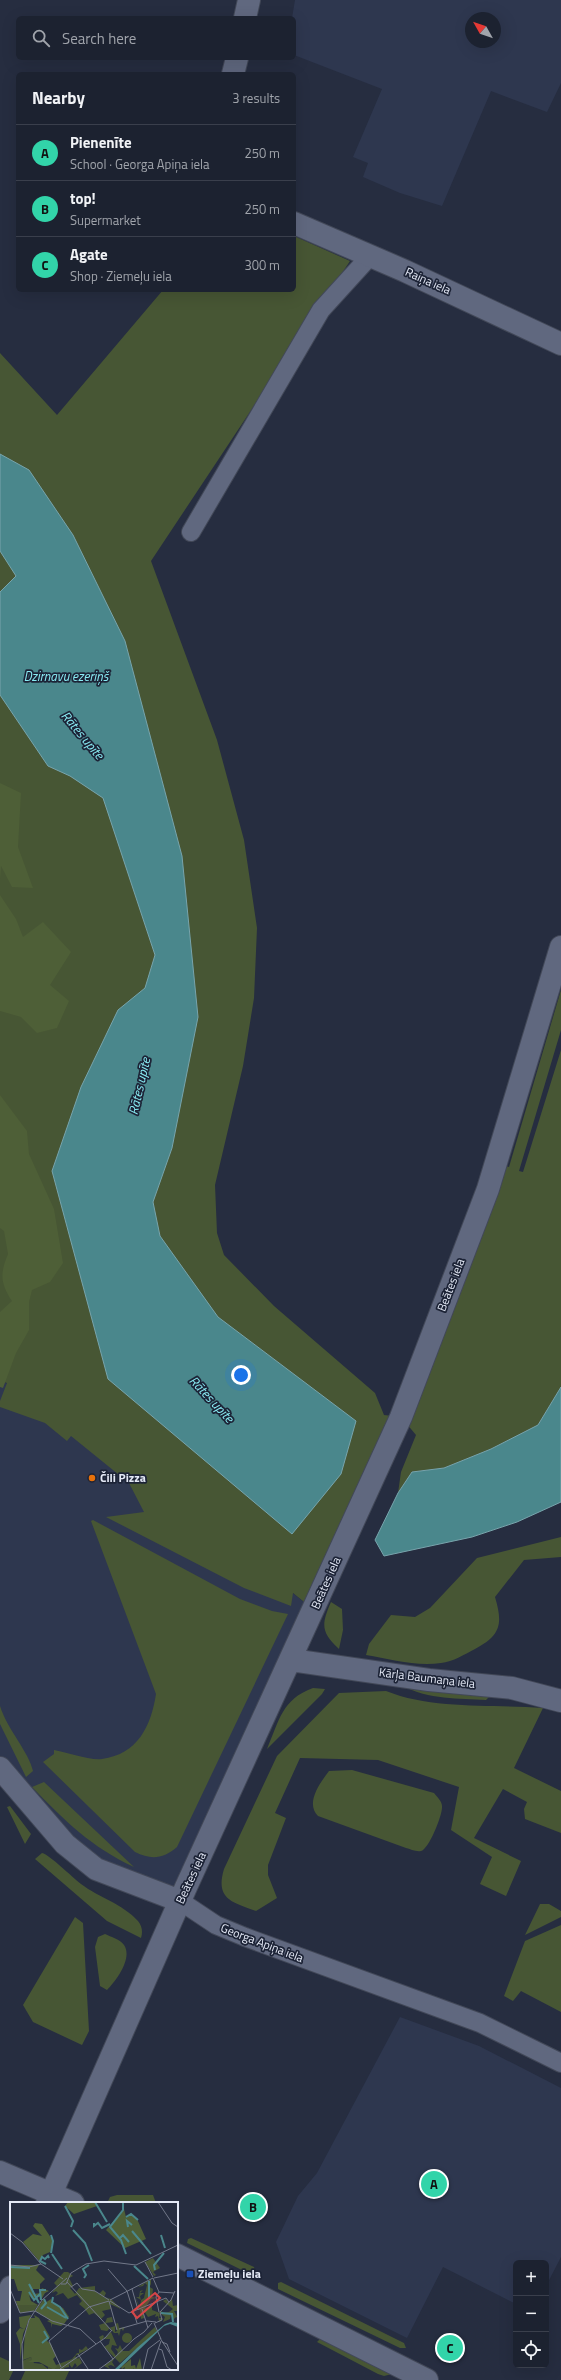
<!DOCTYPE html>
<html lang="en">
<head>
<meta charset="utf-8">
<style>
  :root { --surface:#1c2230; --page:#292f3c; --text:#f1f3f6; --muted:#a0a4ab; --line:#3a3f4c; --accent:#32d4a9 }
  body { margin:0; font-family:"Titillium Web",sans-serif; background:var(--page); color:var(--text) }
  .controls { position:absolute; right:12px; bottom:12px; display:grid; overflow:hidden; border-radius:6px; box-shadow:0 4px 16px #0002 }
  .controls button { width:36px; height:36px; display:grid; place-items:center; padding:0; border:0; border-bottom:1px solid var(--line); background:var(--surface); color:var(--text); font:20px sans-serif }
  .compass { position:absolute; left:465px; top:12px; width:36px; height:36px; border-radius:50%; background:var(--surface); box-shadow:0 4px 16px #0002; rotate:310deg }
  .you { position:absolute; left:241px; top:1375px; width:14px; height:14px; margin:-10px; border:3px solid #fff; border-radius:50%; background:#1a73e8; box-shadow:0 0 0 6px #1a73e833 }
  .badge { display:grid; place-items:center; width:26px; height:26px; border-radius:50%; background:var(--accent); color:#111; font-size:13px; font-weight:700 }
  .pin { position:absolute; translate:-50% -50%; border:2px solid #fff; box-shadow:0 1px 4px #0006 }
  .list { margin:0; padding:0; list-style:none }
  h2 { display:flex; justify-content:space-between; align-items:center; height:52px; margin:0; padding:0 16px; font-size:17px }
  h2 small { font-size:13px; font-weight:400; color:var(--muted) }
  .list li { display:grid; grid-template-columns:26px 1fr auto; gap:12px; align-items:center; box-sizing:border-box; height:56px; padding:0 16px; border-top:1px solid var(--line) }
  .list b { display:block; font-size:15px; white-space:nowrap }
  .list p { margin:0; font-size:13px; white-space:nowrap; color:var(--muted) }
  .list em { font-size:13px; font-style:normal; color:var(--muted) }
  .icon { flex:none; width:22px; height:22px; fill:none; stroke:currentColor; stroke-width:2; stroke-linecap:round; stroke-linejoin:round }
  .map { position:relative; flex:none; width:561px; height:2380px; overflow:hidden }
  .search { position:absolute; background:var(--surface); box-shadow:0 4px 16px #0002; left:16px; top:16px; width:280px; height:44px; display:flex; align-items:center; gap:10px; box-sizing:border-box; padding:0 14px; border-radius:6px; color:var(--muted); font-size:15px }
  .panel { position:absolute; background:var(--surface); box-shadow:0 4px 16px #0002; left:16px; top:72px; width:280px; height:220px; border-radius:6px }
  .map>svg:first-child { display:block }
  .built { fill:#2e374f; fill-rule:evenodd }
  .green { fill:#475634 }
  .forest { fill:#4e5f37 }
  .water { fill:#4a878c; stroke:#78a4ac }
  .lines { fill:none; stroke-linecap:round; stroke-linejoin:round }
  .street-casing { stroke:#424858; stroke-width:20 }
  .secondary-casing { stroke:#424858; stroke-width:24 }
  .street { stroke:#60687f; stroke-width:18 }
  .secondary { stroke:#60687f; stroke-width:22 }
  .food-dot { fill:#e8710a; stroke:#1c2336; stroke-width:1.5 }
  .transit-dot { fill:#1a4fb4; stroke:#1c2336; stroke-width:1.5 }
  .labels { text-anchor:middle; stroke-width:3.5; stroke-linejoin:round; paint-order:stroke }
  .street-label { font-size:12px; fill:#e4e9f6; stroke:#1c2336 }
  .poi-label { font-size:12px; font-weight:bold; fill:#e4e9f6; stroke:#1c2336; text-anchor:start }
  .water-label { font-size:13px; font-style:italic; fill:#8aedf5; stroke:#1c2336 }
  .inset-river { fill:none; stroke:#4a878c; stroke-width:2 }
  .inset-road { fill:none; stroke:#727889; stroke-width:1 }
  .view { fill:#d84547; fill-opacity:0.15; stroke:#d84547; stroke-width:2 }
  .inset-edge { fill:none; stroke:#e4e9f6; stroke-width:2 }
</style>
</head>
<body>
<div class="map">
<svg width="561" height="2380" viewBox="0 0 561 2380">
  <rect width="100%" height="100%" fill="#262d40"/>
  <path class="built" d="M295,0H561V83L547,112L491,91L442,206L400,193L363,177L368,163L353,157L382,89L294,55L292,18ZM471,18H495V42H471Z
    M0,1381L47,1397L314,1610L180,1901L96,1869L0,1768Z
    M400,2017L479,2046L561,2088V2257L546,2286V2263H516V2304L443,2267L407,2338L289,2279L276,2242L298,2196L317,2173Z"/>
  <path class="green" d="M294,236L350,261L151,561L217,740L244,840L257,928L254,998L243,1066L215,1185L217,1233L224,1255L274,1306L375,1393L384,1415L401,1417L496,1163L509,1167L561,990V1030L519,1171L523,1172L561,1050V1387L538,1425L491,1449L444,1468L412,1472L398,1493L401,1472L416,1435L401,1417L314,1610L293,1593L291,1606L244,1588L106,1517L144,1512L129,1483L71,1436L67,1441L45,1423L0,1407V1401L7,1383L0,1381V353L57,415L163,290H294Z
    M93,1520L240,1599L272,1611L288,1614L177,1847C163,1859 151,1860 135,1852L43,1762L54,1754V1750C66,1752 91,1761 102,1759C138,1754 151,1726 156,1694L91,1521Z
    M561,1537V1557L524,1560L495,1597C503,1624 501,1635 475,1649C465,1654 453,1662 441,1663C417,1667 390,1659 366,1655L369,1644L391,1615L415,1617L430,1608L477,1558Z
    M331,1602L342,1609L343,1630L339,1649C321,1632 321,1625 331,1602Z
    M404,1686L492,1694L486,1700C460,1698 427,1700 404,1686Z
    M313,1688L325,1689L322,1694L267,1749C279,1721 282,1699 313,1688Z
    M386,1691C433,1710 494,1704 543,1708L514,1768L561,1791V1833L525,1819L524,1809L527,1802L503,1789L474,1838L521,1861L506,1896L480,1884L492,1857L451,1830L459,1787L378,1760L300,1758L275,1813L286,1818L268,1865V1875L277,1898L256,1911C232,1902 215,1899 224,1869L277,1756L339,1693Z
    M0,1706C7,1729 29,1752 33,1771L26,1777L0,1724Z
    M352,1770L434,1793C437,1797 442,1801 442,1806C443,1814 429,1849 421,1851C416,1852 410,1849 406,1848L318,1816C305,1803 320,1783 329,1771Z
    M44,1782L134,1867C91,1847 65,1821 32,1787Z
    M10,1806L31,1834L25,1844L7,1807Z
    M42,1853C50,1855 72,1877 81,1884C98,1897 123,1904 138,1921C142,1926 143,1932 141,1938L107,1921L35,1859Z
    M540,1904H549L561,1911V1917L525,1935Z
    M75,1917L83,1923L89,2031L82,2045L33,2022L23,2005Z
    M561,1925V2012L521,1991L513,2001L504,1996L525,1941Z
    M105,1934C111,1937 120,1939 124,1945C133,1958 116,1981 107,1990L100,1986L95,1947L98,1937Z
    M117,2195H153L156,2203H107L110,2197Z
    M191,2238L254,2267L256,2275H252L187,2243L188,2239Z
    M281,2282L404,2343L406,2348H400L278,2289V2283Z
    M321,2338L396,2373L384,2376L378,2374L317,2342Z
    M0,2357L11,2362V2369H14L9,2380H0Z
    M26,2369H70L65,2380H21Z"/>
  <path class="forest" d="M0,783L21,793L18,847L33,888L12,887L1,866L0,879Z
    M0,895L16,919L23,937L43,922L71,952L50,985L69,1001L57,1028L37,1033L21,1017L0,1011Z
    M0,1095L27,1131L29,1154L54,1209L63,1263L50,1282L32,1290L29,1302V1330L16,1353L3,1388L0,1387V1312L12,1301C0,1283 0,1273 8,1254L4,1231L0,1228Z"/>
  <path class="water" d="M0,454L29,470L73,535L125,641L182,856L198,1017L172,1148L153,1202L160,1236L218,1317L356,1421L341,1474L292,1534L108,1379L52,1171L81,1087L118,1010L145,988L155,955L103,798L70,776L48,766L0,695V592L16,576L0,551Z
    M561,1387V1502L517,1522L472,1537L384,1556L375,1540L398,1493L412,1472L444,1468L491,1449L538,1425Z"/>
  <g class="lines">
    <defs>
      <path id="street" d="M191,532L321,310L371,255
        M180,1901L216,1925L245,1937L480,2023L561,2063"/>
      <path id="secondary" d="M245,18L249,0
        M233,74L237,58
        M294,223L405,271L561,344
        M291,1660L429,1680L512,1688L561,1701
        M0,1768L65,1844L96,1869L180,1901
        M0,2172L73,2203
        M47,2203L186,1887L401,1417L488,1189L561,947
        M177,2255L427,2380
        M0,2312L11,2287"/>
    </defs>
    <use href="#street" class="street-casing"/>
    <use href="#secondary" class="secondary-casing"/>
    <use href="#street" class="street"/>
    <use href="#secondary" class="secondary"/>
  </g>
  <circle class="food-dot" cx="92" cy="1478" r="4"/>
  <rect class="transit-dot" x="186" y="2270" width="8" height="8" rx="2"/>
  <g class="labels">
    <g class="street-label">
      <text transform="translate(428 281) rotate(24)" y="4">Raiņa iela</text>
      <text transform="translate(451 1285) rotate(-69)" y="4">Beātes iela</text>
      <text transform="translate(326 1583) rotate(-66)" y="4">Beātes iela</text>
      <text transform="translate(427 1678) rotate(7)" y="4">Kārļa Baumaņa iela</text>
      <text transform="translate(191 1878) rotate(-65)" y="4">Beātes iela</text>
      <text transform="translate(262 1943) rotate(21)" y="4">Georga Apiņa iela</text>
    </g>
    <g class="poi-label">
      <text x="100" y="1482">Čili Pizza</text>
      <text x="198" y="2278">Ziemeļu iela</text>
    </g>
    <g class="water-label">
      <text x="66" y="681">Dzirnavu ezeriņš</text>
      <text transform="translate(83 735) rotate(50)" y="5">Rātes upīte</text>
      <text transform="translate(139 1086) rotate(-77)" y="5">Rātes upīte</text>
      <text transform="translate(212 1399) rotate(47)" y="5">Rātes upīte</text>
    </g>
  </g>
  <g transform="translate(10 2202)">
    <rect width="168" height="168" fill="#262d40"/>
    <path d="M143,56L150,66L143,70L146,73L144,74L135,60ZM54,70H58L63,74L59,76L63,84L60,86L65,92L69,86L85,84V89L89,92L93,88L96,91L94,95L101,97L111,107L100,102L101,107L92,109L95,113L91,117L84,111L79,113L77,114L79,113L75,107L69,102L72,99L67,93L58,97L53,91L45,94L48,91L46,89L42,91L47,84L44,81ZM141,77V84L139,80L138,84L143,87L142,95L146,96L141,97L135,106L142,104V108L150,111L148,105L150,110L153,107L151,109L154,111L159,110L163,107L153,99L156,97L159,101L162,97L163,104L168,103V109H164L168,116L166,115L163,118L161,113L160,117L153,120L155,115L150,111L149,116H153L151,119L149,120L148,114L145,115L146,112L138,115L134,109V116L131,117L130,108H126L128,103L125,94L130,106L131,98L126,95H129L130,89L133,88L130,91H134L130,94L131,98L134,96L137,83L135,81L133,84L128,85ZM18,101L28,103L24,109L10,111L7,103ZM102,115L103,120L96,121L99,126L105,124V130L107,129L105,122L108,121L109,126L115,125L113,129L111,126L109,134L108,131H104L100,126L97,129L91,128L89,123L95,121L97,116ZM145,125L147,129L110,161L105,156L102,160L105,165L101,163L98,164L100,167L94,164L88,168L105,156L94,145L99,142L100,137H94L93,134V137L91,139L89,135L93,133L95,136L101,130L107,144L102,143L101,147L106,154L108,150L105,146L108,147L110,143L113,149H119ZM112 136a5 5 0 1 1 10 0a5 5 0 1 1-10 0ZM76,144L78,147L65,154L68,157L69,155L72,161L63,168L67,164L65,161L62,166L59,162V165L54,166L55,168H13L12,159L21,155L24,161L32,162L38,167V165L45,168L46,163L62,157L67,151H69V147L72,148Z" fill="#475634"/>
    <path d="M58,0H85L87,4L64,12L55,4ZM114,7L116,15L121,12L127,17L136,37L115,46L96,28ZM25,21L32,22L43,39L40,50L33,53L30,60L13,40L23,32L32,34L23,24ZM0,63H29L26,68L35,77L30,82V87H23L24,92L30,91L32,86L39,89L35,91L31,98L30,95H27L29,101L26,96L22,97L19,93L21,99L28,103H7L6,99H10L12,89H8L4,77H0ZM34,97L35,101L41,97L42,101L53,106L59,115L54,122L51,124L42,122V126L41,121L37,119L40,118L25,109ZM21,113L13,132L10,159V142L6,131L10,126L14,127L10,125L9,115ZM24,113L29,116L40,135L37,139L41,142L46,154L43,157L47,165L44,168L29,160H18L22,158L21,155L13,158L15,131L20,116H25ZM121,157V164L125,163L126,167L130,156L132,168H125L123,166L124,168H114L115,165L112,167L111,165Z" fill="#4e5f37"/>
    <path d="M161,120L168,121V125L160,122L154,124L108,168H104L128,145L155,122Z" fill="#4a878c"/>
    <path class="inset-river" d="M85,0L97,20M113,0V8L100,25L111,38L116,52M55,4L63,19L61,25M116,15L121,12L128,18M84,21V24L88,21L92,26L100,22M118,25L117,19L122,23M63,28L75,41L82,59M122,29L133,42M151,33L155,46M110,36L113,33L119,40M133,42L141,52M41,51L43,39L41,33M42,52L52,67M36,62L30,59L32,55L35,57L38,54L39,56M124,64L138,77M0,65L20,66M145,68L144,63L154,51M74,76L76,73L73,67L79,63M19,82L29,101M19,90L24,98L30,92M43,95L42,100L50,105L58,117M139,97V79M31,98L30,88H36M37,105L56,116M31,107L36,101L34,97M151,111L162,112L163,120M32,141L38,136L34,129"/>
    <path class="inset-road" d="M148,0L162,21L168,25M0,31L12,40L31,62L53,77M135,60L143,75M0,63L19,65L31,62M98,67L117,89L127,121M143,76L149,90M144,76L168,71M57,80L102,129M51,82H56L61,71L76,62L94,59L126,63L168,43M61,85L67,81L72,87L85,89L99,98M0,87L10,111L24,109M122,87L128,108M149,90L146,95L149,110M149,90L164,91M100,98L143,76M99,99L107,128M100,99L119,111L156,96L159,100M79,105L99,99M132,107L138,126M25,109L42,119L70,127L86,142M144,121L151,137M145,121L152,118L150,110L161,98L165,89M109,127L137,119L146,120M134,130L142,121M150,136L168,164M124,137L134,130M90,139L103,157L124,137M152,140L157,142L160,150M149,147L152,148L157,165L162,168M68,152L78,167M51,165L39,139L79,105M50,167L95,136L102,128M13,168L12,142L19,118L32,98L57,76M88,168L103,157M133,168L138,147L150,138M141,168L151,139"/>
    <path class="view" d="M145,91L150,96L127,116L122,110Z"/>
    <rect width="168" height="168" class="inset-edge"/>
  </g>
</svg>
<div class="controls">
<button>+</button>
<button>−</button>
<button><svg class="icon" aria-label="locate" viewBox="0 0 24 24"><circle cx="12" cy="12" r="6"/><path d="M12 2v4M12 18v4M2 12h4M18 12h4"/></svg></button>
</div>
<svg class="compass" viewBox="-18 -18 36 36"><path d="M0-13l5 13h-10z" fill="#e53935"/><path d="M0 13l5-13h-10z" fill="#a0a4ab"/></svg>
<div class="you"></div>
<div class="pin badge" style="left:434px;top:2184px">A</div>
<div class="pin badge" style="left:253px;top:2207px">B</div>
<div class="pin badge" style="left:450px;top:2348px">C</div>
<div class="search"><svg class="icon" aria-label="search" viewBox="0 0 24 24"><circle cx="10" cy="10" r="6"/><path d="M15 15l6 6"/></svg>Search here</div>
<section class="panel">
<h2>Nearby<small>3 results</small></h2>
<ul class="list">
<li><span class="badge">A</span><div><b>Pienenīte</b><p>School · Georga Apiņa iela</p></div><em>250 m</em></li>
<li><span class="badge">B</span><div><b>top!</b><p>Supermarket</p></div><em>250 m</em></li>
<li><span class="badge">C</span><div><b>Agate</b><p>Shop · Ziemeļu iela</p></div><em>300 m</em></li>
</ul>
</section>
</div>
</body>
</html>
